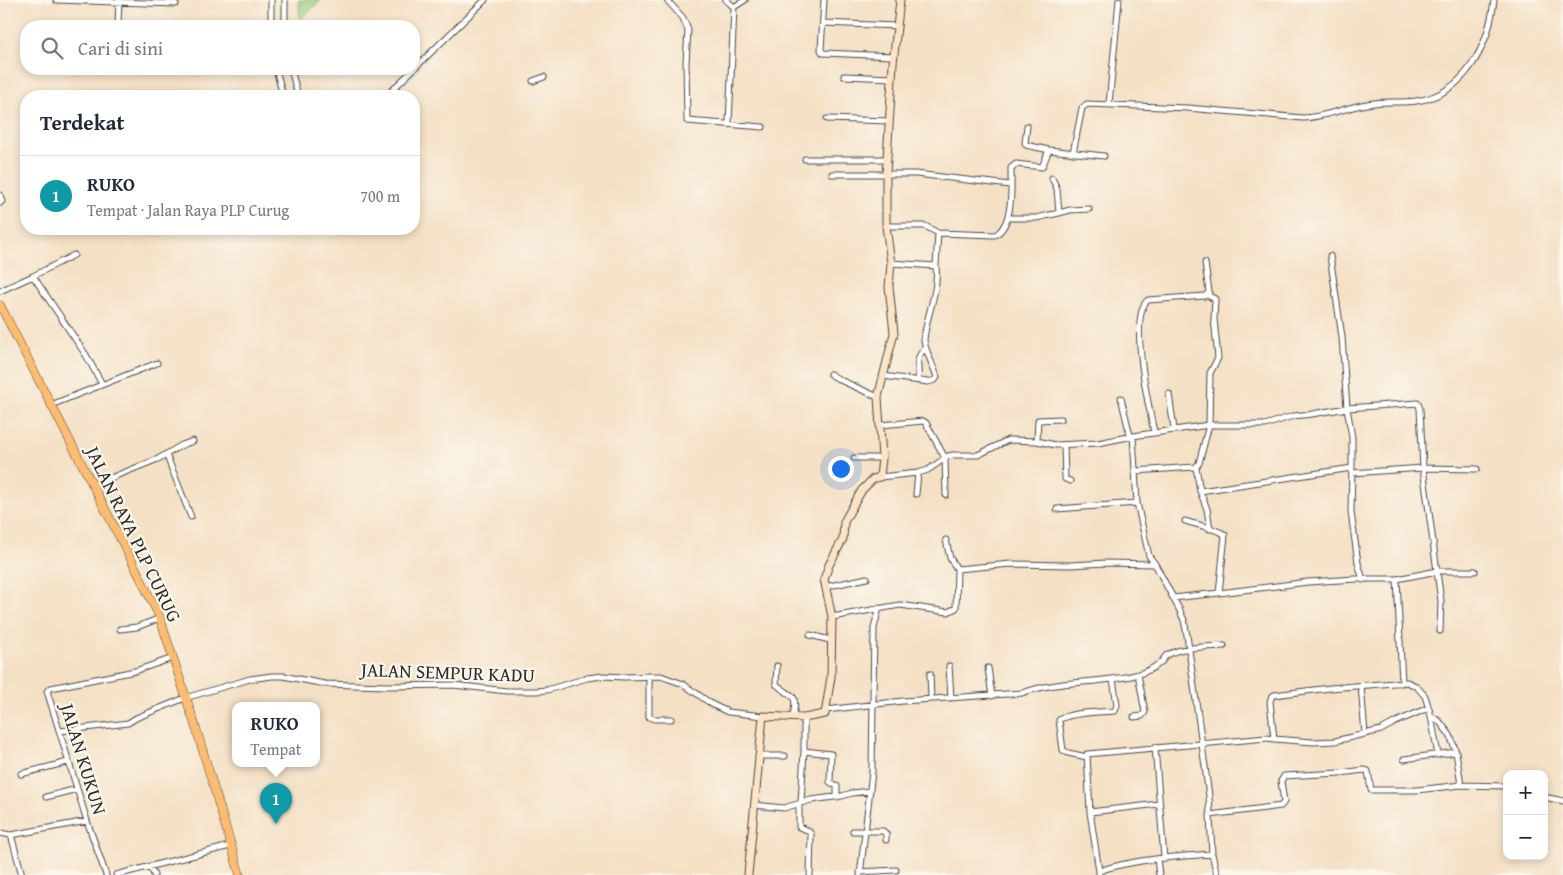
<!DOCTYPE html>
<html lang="id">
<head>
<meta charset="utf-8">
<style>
  :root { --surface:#fff; --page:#f6f6f7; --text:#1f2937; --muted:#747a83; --line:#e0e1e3; --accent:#111827 }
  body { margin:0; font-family:"Gentium Book Plus",serif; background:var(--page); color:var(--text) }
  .controls { position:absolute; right:15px; bottom:15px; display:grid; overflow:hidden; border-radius:10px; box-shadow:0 2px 8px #0003 }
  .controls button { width:45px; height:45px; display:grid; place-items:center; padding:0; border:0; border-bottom:1px solid var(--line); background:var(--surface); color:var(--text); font:25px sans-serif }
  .you { position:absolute; left:840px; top:468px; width:18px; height:18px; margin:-12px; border:4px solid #fff; border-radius:50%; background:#1a73e8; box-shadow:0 0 0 8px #1a73e833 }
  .badge { display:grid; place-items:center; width:32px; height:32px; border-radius:50%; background:var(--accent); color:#fff; font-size:16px; font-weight:700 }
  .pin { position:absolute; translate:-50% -41px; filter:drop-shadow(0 1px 2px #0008) }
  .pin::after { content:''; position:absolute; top:26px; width:18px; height:15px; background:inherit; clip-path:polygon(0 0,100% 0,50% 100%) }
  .popup { position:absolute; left:232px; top:702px; width:88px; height:65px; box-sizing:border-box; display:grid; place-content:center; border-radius:10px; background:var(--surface); filter:drop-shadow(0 1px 4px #0005); font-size:16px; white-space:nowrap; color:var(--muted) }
  .popup b { font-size:19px; color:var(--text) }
  .popup::after { content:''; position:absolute; left:50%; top:100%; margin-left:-10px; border:10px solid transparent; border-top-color:var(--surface) }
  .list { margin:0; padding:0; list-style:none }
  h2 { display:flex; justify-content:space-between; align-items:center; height:65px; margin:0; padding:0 20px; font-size:21px }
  h2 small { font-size:16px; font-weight:400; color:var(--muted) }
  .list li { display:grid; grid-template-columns:32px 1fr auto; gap:15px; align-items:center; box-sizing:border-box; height:80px; padding:0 20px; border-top:1px solid var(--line) }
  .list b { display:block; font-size:19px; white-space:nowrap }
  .list p { margin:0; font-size:16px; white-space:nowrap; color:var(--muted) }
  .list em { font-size:16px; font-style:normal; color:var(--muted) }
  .icon { flex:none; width:28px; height:28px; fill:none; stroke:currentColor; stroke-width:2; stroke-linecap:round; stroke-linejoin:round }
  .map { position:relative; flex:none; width:1563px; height:875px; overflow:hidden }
  .search { position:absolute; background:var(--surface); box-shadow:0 2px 8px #0003; left:20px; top:20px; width:400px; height:55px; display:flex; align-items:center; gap:12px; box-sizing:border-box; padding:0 18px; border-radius:20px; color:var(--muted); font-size:19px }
  .panel { position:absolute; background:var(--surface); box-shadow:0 2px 8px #0003; left:20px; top:90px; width:400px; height:145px; border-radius:20px }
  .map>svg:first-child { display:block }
  .green { fill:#9dd485; stroke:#648058 }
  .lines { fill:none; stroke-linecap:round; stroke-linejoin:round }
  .street-casing { stroke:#494642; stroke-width:7 }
  .secondary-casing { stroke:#494642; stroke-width:9 }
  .primary-casing { stroke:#494642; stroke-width:9 }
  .street { stroke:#fff; stroke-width:5 }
  .secondary { stroke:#fee4c6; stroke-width:7 }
  .primary { stroke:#fdbc70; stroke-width:8 }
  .labels { text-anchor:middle; stroke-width:4.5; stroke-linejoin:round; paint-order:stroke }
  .street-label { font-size:19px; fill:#2b2b2b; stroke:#fbf7ec }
</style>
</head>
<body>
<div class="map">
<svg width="1563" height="875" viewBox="0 0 1563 875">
  <rect width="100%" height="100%" fill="#fbf7ec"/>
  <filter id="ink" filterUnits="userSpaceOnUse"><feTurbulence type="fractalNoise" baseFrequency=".02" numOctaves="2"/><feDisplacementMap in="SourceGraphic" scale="10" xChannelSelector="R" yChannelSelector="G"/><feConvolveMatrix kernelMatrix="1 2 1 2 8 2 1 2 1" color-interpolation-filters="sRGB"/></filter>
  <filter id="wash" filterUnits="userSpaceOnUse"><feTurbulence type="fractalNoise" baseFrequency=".0096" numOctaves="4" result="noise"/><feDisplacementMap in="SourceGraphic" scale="20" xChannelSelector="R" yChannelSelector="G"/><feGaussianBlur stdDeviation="1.12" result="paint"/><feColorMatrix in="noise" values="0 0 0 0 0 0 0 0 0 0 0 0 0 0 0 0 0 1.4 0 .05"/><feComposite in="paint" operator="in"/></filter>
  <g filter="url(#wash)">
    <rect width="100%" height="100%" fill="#f4e0c4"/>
    <path class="green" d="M299,0H321L300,20Z"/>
  </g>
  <g filter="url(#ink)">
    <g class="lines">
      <defs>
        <path id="street" d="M56,0L176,4
          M271,0V26
          M285,0V26
          M667,0L683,18L688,30L686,62L687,121L763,127
          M726,0L734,7L745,0
          M824,0L821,50L823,53L893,56
          M823,23L897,26
          M118,25L119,0
          M276,69L283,96
          M291,69L298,96
          M844,76L892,78
          M533,81L544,77
          M386,96L485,0
          M1109,104L1119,0
          M827,119L889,121
          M729,124L734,7
          M1027,126L1025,143L1026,145L1049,150
          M1073,153L1082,108L1087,104L1187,108L1303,118C1328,117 1350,105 1374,103C1388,101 1403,103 1416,101C1466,94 1489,45 1494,0
          M805,159H887
          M832,174H916L1010,185
          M0,195L2,201L0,203
          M1059,213L1070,210L1089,209
          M1008,218H1036L1059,213L1057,189L1052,178
          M886,226H925L938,233L995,235C1014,225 1011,186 1011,168L1016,164L1042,167L1049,150L1104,156
          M1330,256L1342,337L1347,408L1352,437V468
          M936,266L938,233
          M33,276L74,255
          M0,291L33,276L86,355L102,384
          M830,374L840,380L878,397
          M883,376L928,382L935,380L937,377C934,367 924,348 924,340C926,315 939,292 936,266L891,263
          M918,381C920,366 913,361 925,348
          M1169,394L1174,429
          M1121,398L1130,435
          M51,405L157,363
          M881,425L923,421L926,423L945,458L946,495
          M1154,432C1149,408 1128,315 1148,300L1205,296L1209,292L1205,263
          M1133,436L1209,425H1265L1293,416L1312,414L1347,408L1418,403L1420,409L1423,468L1441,601L1440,631
          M1037,441L1055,445L1098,443L1133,436L1137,503L1149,556L1155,564L1179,609L1184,620L1187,635L1209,796L1212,854L1217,875
          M1064,445L1065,479L1070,481
          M166,454L191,517
          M854,458H882
          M1135,471L1196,467
          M1352,473L1423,468L1477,469
          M880,477L918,473L928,470L948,456L953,455H978L1008,440L1037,441L1038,420L1061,419
          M93,485L158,459L182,445L193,441
          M1200,491L1196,467L1199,463L1209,425L1210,373L1218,358L1214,319L1215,299L1207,295
          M916,494L918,473
          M1057,509L1137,503
          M1185,521C1194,524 1220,530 1225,535L1219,593L1308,582L1356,579H1397L1437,571H1475
          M1210,529L1207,509L1200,491L1352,468L1351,512L1358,563L1363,580
          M946,540L950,558L957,569L1011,564L1071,565L1106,563L1155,564
          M1397,579L1402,683
          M825,587L867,578
          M1173,598L1219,593
          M832,617L900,605L948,612L956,608L957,569
          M120,629L137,627L160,618
          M810,635L830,640
          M777,666L776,684C792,699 798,690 793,717
          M949,666L951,698
          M988,668L992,696
          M930,674L931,698
          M649,676V717L655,719H671
          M1361,686L1365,734
          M826,710L903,701L1022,693C1058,680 1098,684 1135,675C1143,673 1154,668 1160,663C1163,661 1164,657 1167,655C1184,646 1206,647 1224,646
          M1431,716L1438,755
          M1134,717L1142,716L1145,712L1138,674
          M804,718V751L831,754L830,782L837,786V797
          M60,731L128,723L136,718L185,698L250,679L272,676H283L325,684L387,686L453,685L507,691H536L547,690L587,678L603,676L624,677L661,676L683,684L713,705L728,712L763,716
          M1274,739L1313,742L1335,741L1381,730L1396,722L1428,708
          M1155,747L1164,858
          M758,756H785
          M1087,757L1068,753L1063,750L1059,720C1069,712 1101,712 1115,711L1117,705L1113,679
          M1404,759L1456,752
          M21,774L68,762
          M46,797L77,789
          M1544,797L1563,801
          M801,803L804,751
          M799,804V827L807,830L811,834L810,875
          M1159,804L1090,812L1087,754L1267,738L1274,739L1270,702L1271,698L1274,695L1330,688L1407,682L1416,686L1425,696L1431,716L1439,721L1450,735L1456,752L1461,785L1507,786
          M754,805L784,808L811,800L842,796L852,793L870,791
          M1090,812L1099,871
          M1210,815L1281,806L1284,802L1281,781L1284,776L1340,773L1365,770L1368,771L1371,790H1417L1461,785
          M853,831H883L886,834V840
          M0,833L11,835L22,875
          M11,835L87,821
          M1157,859L1159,875
          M150,866L154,875
          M860,872L896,870
          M106,875L87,821L47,691L51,688L135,671L173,658
          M116,875L230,846
          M860,875L872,772L874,628L879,608
          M1099,875V871C1135,859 1174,857 1212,854"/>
        <path id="secondary" d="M748,875L763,716L804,718L825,714L831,677L832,617L824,579L829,565L843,539L844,522L850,511L862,490L873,479L880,477L882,458L878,397L894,333L889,287L891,263L886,226V174L893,63L900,0"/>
        <path id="primary" d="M0,305L138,573L160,618L196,728L240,875"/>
      </defs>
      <use href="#street" class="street-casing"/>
      <use href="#secondary" class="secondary-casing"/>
      <use href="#primary" class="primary-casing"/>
      <use href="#street" class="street"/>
      <use href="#secondary" class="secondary"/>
      <use href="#primary" class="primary"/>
    </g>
  </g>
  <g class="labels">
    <g class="street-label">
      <text transform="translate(134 534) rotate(64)" y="7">JALAN RAYA PLP CURUG</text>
      <text transform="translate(448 672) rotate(2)" y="7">JALAN SEMPUR KADU</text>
      <text transform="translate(84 759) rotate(73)" y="7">JALAN KUKUN</text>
    </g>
  </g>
</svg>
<div class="controls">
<button>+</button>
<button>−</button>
</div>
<div class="you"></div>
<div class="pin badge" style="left:276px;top:824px;background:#0f9aa8">1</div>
<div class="popup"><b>RUKO</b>Tempat</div>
<div class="search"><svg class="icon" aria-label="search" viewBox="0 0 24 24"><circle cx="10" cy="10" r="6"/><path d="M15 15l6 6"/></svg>Cari di sini</div>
<section class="panel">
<h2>Terdekat<small></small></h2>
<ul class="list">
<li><span class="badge" style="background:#0f9aa8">1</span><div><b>RUKO</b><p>Tempat · Jalan Raya PLP Curug</p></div><em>700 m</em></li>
</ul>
</section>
</div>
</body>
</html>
